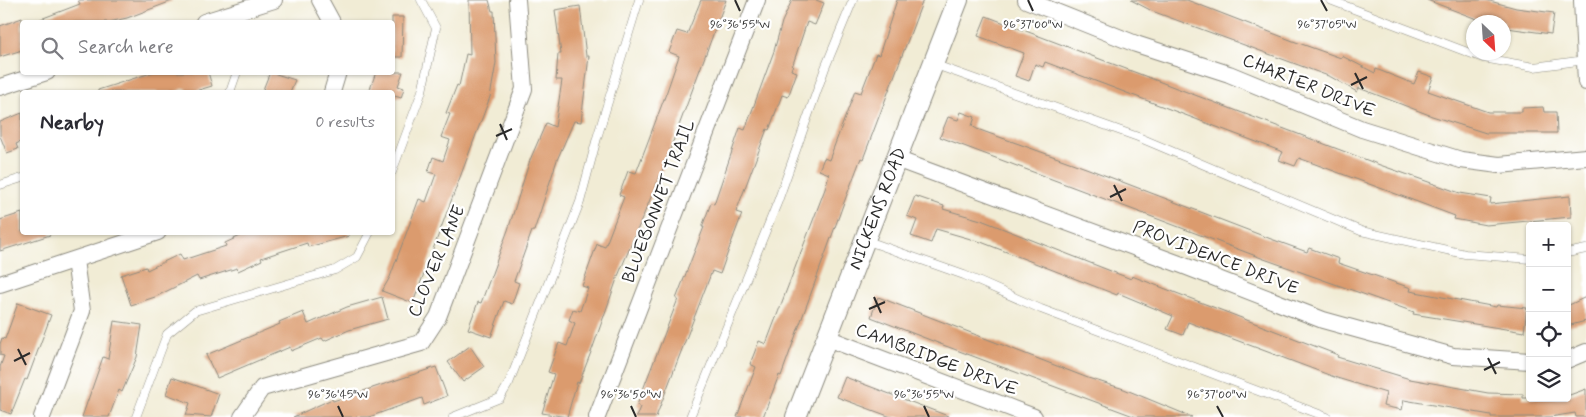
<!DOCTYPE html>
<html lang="en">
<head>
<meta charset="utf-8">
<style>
  :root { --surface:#fff; --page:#f2f2f3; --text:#2b2b33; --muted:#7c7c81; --line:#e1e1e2 }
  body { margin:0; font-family:Mynerve,sans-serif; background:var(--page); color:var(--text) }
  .controls { position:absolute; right:15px; bottom:15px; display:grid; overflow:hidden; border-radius:5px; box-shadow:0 1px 4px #0004 }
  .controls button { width:45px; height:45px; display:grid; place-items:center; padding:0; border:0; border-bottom:1px solid var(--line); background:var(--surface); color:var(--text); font:25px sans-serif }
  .compass { position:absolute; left:1466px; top:15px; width:45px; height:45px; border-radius:50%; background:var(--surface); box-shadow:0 1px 4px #0004; rotate:155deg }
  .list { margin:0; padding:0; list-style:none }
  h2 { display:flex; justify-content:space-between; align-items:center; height:65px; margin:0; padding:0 20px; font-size:21px }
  h2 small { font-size:16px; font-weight:400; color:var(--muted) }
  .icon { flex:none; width:28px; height:28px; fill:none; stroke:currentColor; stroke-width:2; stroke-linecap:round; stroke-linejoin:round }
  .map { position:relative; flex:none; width:1586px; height:417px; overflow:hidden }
  .search { position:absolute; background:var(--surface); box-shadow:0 1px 4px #0004; left:20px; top:20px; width:375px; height:55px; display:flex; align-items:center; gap:12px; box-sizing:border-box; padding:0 18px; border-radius:5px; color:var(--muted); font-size:19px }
  .panel { position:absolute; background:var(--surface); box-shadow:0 1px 4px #0004; left:20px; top:90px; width:375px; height:145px; border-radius:5px }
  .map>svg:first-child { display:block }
  .building { fill:#db9b6e }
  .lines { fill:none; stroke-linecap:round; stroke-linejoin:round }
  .service-casing { stroke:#8e8c80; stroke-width:9 }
  .minor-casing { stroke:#8e8c80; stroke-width:18 }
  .tertiary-casing { stroke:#8e8c80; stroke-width:22 }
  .service { stroke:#fff; stroke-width:8 }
  .minor { stroke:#fff; stroke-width:16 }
  .tertiary { stroke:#fff; stroke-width:20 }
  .ticks { fill:none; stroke:#2b2b2b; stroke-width:2 }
  .labels { text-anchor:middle; stroke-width:4.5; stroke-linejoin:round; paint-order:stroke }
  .street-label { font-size:18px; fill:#2b2b2b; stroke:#fff }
  .ticks-label { font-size:12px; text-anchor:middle; fill:#2b2b2b; stroke:#fff; stroke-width:4.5; stroke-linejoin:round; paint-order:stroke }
</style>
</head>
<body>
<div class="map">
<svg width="1586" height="417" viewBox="0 0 1586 417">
  <rect width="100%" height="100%" fill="#fff"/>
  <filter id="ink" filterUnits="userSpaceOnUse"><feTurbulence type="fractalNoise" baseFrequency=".02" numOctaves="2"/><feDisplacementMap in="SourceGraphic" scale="10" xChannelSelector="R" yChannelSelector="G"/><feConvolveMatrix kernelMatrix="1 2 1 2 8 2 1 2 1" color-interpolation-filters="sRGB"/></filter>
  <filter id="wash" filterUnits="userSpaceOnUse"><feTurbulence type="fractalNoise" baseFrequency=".0096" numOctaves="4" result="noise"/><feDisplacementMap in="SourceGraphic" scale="20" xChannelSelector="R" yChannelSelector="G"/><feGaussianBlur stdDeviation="1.12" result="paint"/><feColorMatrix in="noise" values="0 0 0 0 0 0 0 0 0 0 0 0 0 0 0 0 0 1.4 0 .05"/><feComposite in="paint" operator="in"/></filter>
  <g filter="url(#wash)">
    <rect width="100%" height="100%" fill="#f1ecd5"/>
    <g id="blocks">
      <path class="building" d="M78,0H172V1L127,18L109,22H33L80,4Z
        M469,0H489L492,11H494L496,63L490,97L413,303L382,291L390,277L419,199L426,202L436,174L428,172L433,157L443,161L450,140L441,137L450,114L446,113L457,85L459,86L466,54L470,55Z
        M701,0H726L662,171L618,276L593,347L579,383L577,382L567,417L542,413L554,374L548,372L559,343L567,346L575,323L569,320L573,309L580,311L588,288L582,286L597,244L605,247L624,197L619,195L628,171L636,173L667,91L679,56L669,52L677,31L687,34Z
        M792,0H816L824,3L815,25L807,22L791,70L797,72L788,97L782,95L769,130L767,129L736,212L742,214L733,238L720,274L712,271L656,417H636L640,407L637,405L678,299H676L704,227H702L711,203L714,204L740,128L745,130L774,51L782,22Z
        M897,0H923L863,159L861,158L843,205L781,376L779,375L763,417H737L756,367L750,364L759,341L766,344L825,189L829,174L819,170L824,158L829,160L855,91L861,93L876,54L879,55Z
        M1131,0H1187L1293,41L1341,58L1342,56L1375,73L1376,69L1414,84L1419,72L1433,77L1428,91L1488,112H1522V108L1543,107L1544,112H1556L1557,133H1486L1432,116L1359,88L1357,92L1331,77L1152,11Z
        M1427,0H1486L1516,8L1554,13L1551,34L1514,29L1504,27V22L1482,21Z
        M580,6L586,56H589L581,122L574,121L557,160L534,231H532L514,281L519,283L512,304L504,301L491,337L468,329L478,302L481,303L508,230L530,160L546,123L555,127L562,80H556L558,54H561L555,10Z
        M986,16L1380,165L1460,193L1491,198L1490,204L1570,196L1571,217L1486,225L1454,219L1455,216L1415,201L1299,158L1295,166L1279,160L1283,152L1045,62L1043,67L1035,64L1029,81L1015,76L1024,53L978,36Z
        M392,17H403L402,57H392Z
        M22,18V50L0,57V26Z
        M154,72H208L212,86L192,92H188L186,88L174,92H98V90Z
        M270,72L295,80L290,92H262Z
        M376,72H403L398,86L404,88L401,98L392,95V92H369Z
        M961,112L975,117L972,126L977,129L1086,168L1271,239L1307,252L1309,248L1339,259L1338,263L1411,288L1410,291L1496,307L1497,305L1527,308L1524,332L1413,314L1414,312L1264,259L940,137L948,117L958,120Z
        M22,113V141L16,144L18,149L7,153L0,136V122Z
        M915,196L944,206L943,209L981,220L1131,279L1132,276L1338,355L1337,357L1410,379L1488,393L1523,394V398H1567V396L1586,389V417H1576L1575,413L1550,417H1491V415L1404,400L1402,410L1383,406L1386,393L1337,378L1188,322L1183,335L1167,329L1173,316L1118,293L1117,295L981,242L936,229L931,243L911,236L917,220L907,216Z
        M22,213V232H50V235L0,251V220Z
        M249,232H348L349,236L308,247L307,243L261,258L262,260L238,271L237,268L199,280L197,276L155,297L131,305L121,275L146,267L147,270L180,254L183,260L226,246L225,243Z
        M382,297L388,319L349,330L324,341L322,338L291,351L290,347L217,378L206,355L280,324L279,322L303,312L308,324L347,307Z
        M878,297L1088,378L1124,389L1192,417H1136L943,345L871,317Z
        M1586,297V321L1567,326V306Z
        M18,303L51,315L27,380L25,379L11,414L0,410V367L4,356L0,355V344L2,338L5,339Z
        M114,321L142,325L137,357L122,392L119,390L109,417H82L103,357L108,359Z
        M470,346L484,367L463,382L448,362Z
        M436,367L447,396L424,405L422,398L369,417H293L332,399L333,401Z
        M172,377L219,394L211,417L186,415L190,403L166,394Z
        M845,377L948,416V417H891L837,397Z"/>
    </g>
  </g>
  <g filter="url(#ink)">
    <use href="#blocks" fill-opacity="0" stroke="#8e8c80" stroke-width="1"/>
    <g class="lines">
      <defs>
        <path id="service" d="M1330,0L1483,58L1534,67L1585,60
          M933,64L1138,137L1361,231L1465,254L1530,259
          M230,92L237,72
          M392,172L422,91L436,28L421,0
          M0,185L22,178
          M865,240L964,275L1041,309L1327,417
          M1567,253L1586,249
          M136,417L167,334L195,311L335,270L357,257L370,232
          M453,417L500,398L509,383L580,202L597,138L639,0
          M690,417L778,201L825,68L853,0"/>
        <path id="minor" d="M320,0L332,22
          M1026,0L1136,44L1229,74L1362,129L1461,160L1499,165L1586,157
          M1582,0L1586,82
          M204,22L274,0
          M0,87L47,72
          M332,92L338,72
          M896,159L1182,265L1323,320L1453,356L1530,361
          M0,284L158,232
          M827,338L1034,417
          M1567,360L1586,352
          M42,417L82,311L75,260
          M242,417L262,388L421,343L438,317L524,89L517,0
          M597,417L757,0"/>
        <g id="tertiary">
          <path id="s1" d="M796,417L958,0"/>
        </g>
      </defs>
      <use href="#service" class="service-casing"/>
      <use href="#minor" class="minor-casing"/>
      <use href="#tertiary" class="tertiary-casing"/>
      <use href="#service" class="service"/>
      <use href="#minor" class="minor"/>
      <use href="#tertiary" class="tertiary"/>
    </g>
  </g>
  <path class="ticks" d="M735,0L740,11M1028,0L1033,11M1321,0L1327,11M1355,73L1363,89M1351,85L1367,77M500,124L507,140M496,136L512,129M1114,185L1122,201M1110,197L1126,189M874,297L881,313M869,309L885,302M18,349L26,365M1488,358L1496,374M14,361L30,353M1484,370L1500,362M338,406L343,417M631,406L636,417M924,406L929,417M1217,406L1223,417"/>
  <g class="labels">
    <g class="street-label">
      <text transform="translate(1309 85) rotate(22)" y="6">CHARTER DRIVE</text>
      <text transform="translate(658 201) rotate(-69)" y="6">BLUEBONNET TRAIL</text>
      <text dy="6" stroke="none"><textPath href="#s1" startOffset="224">NICKENS ROAD</textPath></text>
      <text transform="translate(1216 257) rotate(21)" y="6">PROVIDENCE DRIVE</text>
      <text transform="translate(436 261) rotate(-67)" y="6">CLOVER LANE</text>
      <text transform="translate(937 359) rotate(21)" y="6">CAMBRIDGE DRIVE</text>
    </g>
  </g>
  <g class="ticks-label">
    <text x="740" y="28">96°36'55"W</text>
    <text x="1033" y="28">96°37'00"W</text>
    <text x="1327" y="28">96°37'05"W</text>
    <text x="338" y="398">96°36'45"W</text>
    <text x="631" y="398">96°36'50"W</text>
    <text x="924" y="398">96°36'55"W</text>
    <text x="1217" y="398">96°37'00"W</text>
  </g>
</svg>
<div class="controls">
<button>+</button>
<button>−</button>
<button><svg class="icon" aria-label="locate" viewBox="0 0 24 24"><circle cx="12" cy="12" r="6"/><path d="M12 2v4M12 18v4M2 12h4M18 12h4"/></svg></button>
<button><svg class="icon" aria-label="layers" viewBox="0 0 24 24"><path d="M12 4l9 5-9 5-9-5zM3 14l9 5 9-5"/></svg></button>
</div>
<svg class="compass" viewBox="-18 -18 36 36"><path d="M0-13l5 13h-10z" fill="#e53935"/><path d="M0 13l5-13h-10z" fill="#7c7c81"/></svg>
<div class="search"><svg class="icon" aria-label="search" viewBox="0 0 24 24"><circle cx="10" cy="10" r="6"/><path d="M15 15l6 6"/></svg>Search here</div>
<section class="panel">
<h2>Nearby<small>0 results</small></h2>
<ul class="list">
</ul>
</section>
</div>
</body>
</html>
